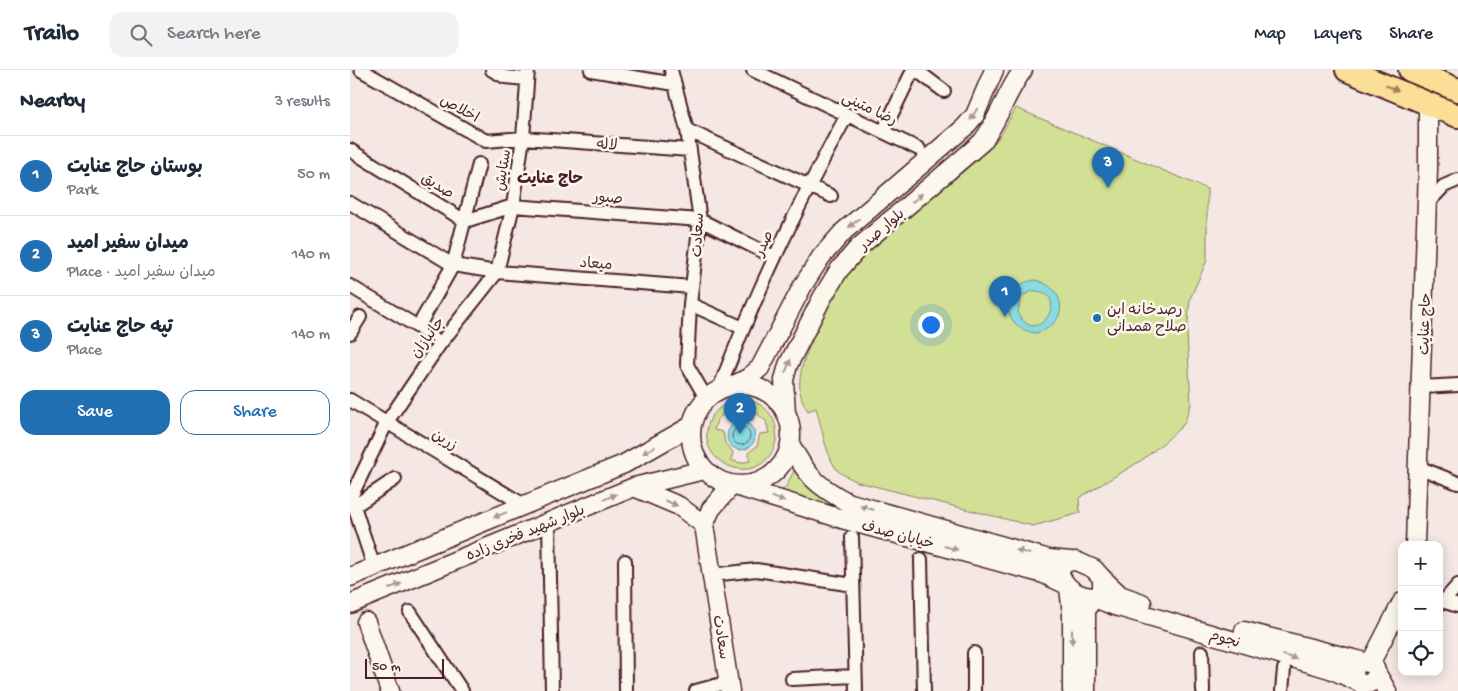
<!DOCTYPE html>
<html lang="en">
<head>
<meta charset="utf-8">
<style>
  :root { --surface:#fff; --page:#f2f2f3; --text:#1f2937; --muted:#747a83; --line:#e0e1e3; --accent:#1f6fb2 }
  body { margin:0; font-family:"Gochi Hand","Playpen Sans Arabic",sans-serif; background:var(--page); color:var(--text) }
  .controls { position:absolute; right:15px; bottom:15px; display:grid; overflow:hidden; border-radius:10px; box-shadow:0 2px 12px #0003 }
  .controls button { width:45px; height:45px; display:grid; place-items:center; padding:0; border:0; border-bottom:1px solid var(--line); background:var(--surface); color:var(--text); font:25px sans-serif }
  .scale { position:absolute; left:15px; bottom:12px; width:79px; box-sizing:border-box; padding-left:5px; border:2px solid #4a1f2b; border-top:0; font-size:14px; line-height:18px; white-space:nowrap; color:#4a1f2b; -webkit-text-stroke:4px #fbf7ec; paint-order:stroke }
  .you { position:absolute; left:580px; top:254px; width:18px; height:18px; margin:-12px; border:4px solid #fff; border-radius:50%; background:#1a73e8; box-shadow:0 0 0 8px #1a73e833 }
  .badge { display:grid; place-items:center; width:32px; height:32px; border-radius:50%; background:var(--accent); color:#fff; font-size:16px; font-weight:700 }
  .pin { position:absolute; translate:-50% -41px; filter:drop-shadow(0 1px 2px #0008) }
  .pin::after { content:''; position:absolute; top:26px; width:18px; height:15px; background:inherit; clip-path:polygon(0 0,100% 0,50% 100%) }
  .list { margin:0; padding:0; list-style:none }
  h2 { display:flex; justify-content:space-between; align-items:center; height:65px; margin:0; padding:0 20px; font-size:21px }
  h2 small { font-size:16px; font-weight:400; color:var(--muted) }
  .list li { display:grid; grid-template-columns:32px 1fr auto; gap:15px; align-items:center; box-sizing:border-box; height:80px; padding:0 20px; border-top:1px solid var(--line) }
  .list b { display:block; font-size:19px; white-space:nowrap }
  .list p { margin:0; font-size:16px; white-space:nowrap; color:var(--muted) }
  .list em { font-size:16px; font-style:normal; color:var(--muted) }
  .actions { display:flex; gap:10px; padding:15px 20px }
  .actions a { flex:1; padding:11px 0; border:1px solid var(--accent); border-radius:15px; text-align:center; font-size:18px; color:var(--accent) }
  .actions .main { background:var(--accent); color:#fff }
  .icon { flex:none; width:28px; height:28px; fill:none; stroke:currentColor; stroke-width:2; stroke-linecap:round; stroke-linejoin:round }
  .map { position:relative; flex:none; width:1108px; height:621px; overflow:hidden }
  header { display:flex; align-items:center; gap:30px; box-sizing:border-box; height:70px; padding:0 25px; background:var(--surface); border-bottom:1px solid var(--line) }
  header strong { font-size:24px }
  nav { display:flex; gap:28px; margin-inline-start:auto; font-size:18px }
  .search { width:350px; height:45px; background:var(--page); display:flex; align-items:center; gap:12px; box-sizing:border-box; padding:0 18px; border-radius:15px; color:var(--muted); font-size:19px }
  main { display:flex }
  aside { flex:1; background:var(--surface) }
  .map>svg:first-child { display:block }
  .green { fill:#d1e094; stroke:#8e8060; fill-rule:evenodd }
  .water { fill:#89dae1; stroke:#708f98; fill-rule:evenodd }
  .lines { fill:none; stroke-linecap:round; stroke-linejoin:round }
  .shore { stroke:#636a74; stroke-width:1 }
  .street-casing { stroke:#4a1f2b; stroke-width:16 }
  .secondary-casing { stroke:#4a1f2b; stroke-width:21 }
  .highway-casing { stroke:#4a1f2b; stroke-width:26 }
  .street { stroke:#fbf7ec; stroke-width:12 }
  .secondary { stroke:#fbf7ec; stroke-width:18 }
  .highway { stroke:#fbdf96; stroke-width:22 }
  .oneway { fill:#a27f60 }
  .oneway2 { fill:#ab9695 }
  .poi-dot { fill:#1f6fb2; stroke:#fbf7ec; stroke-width:2 }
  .labels { text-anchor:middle; stroke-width:5; stroke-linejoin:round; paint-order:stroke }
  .street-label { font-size:15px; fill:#4a1f2b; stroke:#fbf7ec }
  .poi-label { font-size:15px; fill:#4a1f2b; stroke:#fbf7ec; text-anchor:start }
  .neighbourhood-label { font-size:16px; font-weight:bold; fill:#4a1f2b; stroke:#fbf7ec }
</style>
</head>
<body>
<header>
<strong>Trailo</strong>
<div class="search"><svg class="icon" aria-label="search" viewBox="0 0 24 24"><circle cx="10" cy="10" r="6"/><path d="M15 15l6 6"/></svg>Search here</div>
<nav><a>Map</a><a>Layers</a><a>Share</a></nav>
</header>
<main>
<aside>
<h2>Nearby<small>3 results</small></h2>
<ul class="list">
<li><span class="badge">1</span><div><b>بوستان حاج عنایت</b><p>Park</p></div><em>50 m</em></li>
<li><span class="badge">2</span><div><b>میدان سفیر امید</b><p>Place · میدان سفیر امید</p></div><em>140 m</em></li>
<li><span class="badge">3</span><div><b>تپه حاج عنایت</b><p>Place</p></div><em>140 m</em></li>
</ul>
<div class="actions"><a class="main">Save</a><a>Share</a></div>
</aside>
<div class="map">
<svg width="1108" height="621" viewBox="0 0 1108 621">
  <rect width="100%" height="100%" fill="#f5e7e3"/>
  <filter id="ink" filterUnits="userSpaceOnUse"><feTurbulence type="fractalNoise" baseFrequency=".02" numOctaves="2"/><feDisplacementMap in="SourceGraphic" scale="10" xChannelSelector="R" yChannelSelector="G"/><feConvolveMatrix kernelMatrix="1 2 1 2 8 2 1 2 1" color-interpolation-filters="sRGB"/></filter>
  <g filter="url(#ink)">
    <path class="green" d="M666,38L857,119V190L840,229L837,264L841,334L834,354L817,370L792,390L729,428L730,443L683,456L508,412C502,409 492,405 487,400C475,384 472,357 466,338L458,341C443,320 451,295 461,273C467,259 471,244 479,231C514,164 595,126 646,71C654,62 659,49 666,38Z
      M392,328C450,339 427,413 381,397C371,394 363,386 359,377C350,351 369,332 392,328ZM406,343L416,351L419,363L410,364L407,376L398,383L400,391L390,393L381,390L383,382L375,373L373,362L364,360L367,350L373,344C383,349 391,346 402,350Z
      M445,399L458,416L492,438L428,422L435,418Z"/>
    <path class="water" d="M685,210C719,218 719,256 685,263C649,257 649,215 685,210ZM681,221C725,219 687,282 668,243L671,227Z
      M377 366a14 14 0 1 1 28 0a14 14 0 1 1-28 0Z"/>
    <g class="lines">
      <path class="shore" d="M382 366a9 9 0 1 1 18 0a9 9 0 1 1-18 0Z"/>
      <defs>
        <path id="street" d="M11,0L136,71L173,68L340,80
          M142,0L155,7L176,9
          M241,0L325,14
          M321,0L337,60L350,150L340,234L337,295L356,328
          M403,0L569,79
          M566,0L594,21
          M337,60L481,126
          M533,62L563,0
          M0,80L115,151L163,136L350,150L424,187
          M0,133L103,195L147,202L342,217
          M1077,134L1094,116L1108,110
          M0,216L68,257L90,274
          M340,234L393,258
          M68,257L103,195L129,94
          M0,263L10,247
          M1072,317L1108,315
          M369,319C405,225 448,134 497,45
          M0,330L174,435
          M1068,397L1108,413
          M3,437L45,409
          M199,452L202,621
          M502,467L506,621
          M571,489L574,621
          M275,491L276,621
          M24,497L1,427L37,352L90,274L147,202L163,136L173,68L178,0
          M362,505L406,500L503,515
          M1089,530L1108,536
          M1094,531L1108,515
          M60,542L112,621
          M852,582L853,621
          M624,583V621
          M442,609L505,606
          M346,621L379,612
          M932,621L934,599"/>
        <path id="secondary" d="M341 365a50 50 0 1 1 100 0a50 50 0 1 1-100 0Z
          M384,315L398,308L410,298L452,217L471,187L494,161L615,57L625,45L644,0
          M436,344L434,310L438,295L472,228L489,200L509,177L632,72C649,50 656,22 673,0
          M440,374C457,406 466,415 497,432L699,489L721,491
          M284,417L329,436L354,455
          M354,455L361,439L382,415L492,449L694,504L715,514
          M354,455L380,621
          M1065,475L1078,100V33
          M726,491L744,499L752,508V521L747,526C720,532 692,492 726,491Z
          M0,507L274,394L341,356
          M752,508L770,525L792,533
          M719,518L722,544V621
          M0,534L284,417L354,400
          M16,552L40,621
          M894,561L1015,592
          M1004 603a11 11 0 1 1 22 0a11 11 0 1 1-22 0Z
          M1020,594L1052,532
          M1026,602L1037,621
          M736,621V542L742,527L765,536L980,599L1007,611"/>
        <path id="highway" d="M997,0L1108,46
          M1060,0L1108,20"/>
      </defs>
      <use href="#street" class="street-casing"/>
      <use href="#secondary" class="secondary-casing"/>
      <use href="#highway" class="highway-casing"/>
      <use href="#street" class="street"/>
      <use href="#secondary" class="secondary"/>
      <use href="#highway" class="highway"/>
    </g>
    <defs><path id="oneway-solid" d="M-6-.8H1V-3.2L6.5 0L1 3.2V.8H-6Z" transform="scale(1.25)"/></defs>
    <use class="oneway" href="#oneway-solid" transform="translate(1042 18) rotate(22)"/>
    <g class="oneway2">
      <use href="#oneway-solid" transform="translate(624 44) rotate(121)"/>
      <use href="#oneway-solid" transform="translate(567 128) rotate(-40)"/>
      <use href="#oneway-solid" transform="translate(504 153) rotate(140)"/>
      <use href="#oneway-solid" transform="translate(438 296) rotate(-69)"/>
      <use href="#oneway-solid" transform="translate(299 380) rotate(150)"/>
      <use href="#oneway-solid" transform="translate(260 427) rotate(-22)"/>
      <use href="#oneway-solid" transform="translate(428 429) rotate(17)"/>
      <use href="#oneway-solid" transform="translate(321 433) rotate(23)"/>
      <use href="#oneway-solid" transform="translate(517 438) rotate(-164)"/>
      <use href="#oneway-solid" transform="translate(150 445) rotate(158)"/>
      <use href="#oneway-solid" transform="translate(601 478) rotate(15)"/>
      <use href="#oneway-solid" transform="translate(673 482) rotate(-164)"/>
      <use href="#oneway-solid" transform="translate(45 516) rotate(-22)"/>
      <use href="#oneway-solid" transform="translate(722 567) rotate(90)"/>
      <use href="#oneway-solid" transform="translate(940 587) rotate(16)"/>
    </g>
  </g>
  <circle class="poi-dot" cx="747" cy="248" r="5"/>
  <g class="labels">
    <g class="street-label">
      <text transform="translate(110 38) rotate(29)" y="5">اخلاص</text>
      <text transform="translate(520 38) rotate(25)" y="5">رضا متینی</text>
      <text transform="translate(257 74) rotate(4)" y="5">لاله</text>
      <text transform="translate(152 100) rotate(-81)" y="5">ستایش</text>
      <text transform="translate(88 115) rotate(32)" y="5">صدیق</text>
      <text transform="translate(258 127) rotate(4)" y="5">صبور</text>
      <text transform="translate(531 159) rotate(-41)" y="5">بلوار صدر</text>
      <text transform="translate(347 165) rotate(-87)" y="5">سعادت</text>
      <text transform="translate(413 173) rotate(-65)" y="5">صدر</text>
      <text transform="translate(246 193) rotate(4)" y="5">میعاد</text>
      <text transform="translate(1074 254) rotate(-88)" y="5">حاج عنایت</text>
      <text transform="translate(77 267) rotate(-54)" y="5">جانبازان</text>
      <text transform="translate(95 369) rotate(31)" y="5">زرین</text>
      <text transform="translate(175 462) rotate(-22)" y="5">بلوار شهید فخری زاده</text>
      <text transform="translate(548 464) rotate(15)" y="5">خیابان صدف</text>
      <text transform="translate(372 567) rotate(81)" y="5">سعادت</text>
      <text transform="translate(875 568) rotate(16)" y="5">نجوم</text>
    </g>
    <g class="poi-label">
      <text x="757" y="244">رصدخانه ابن<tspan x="757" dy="17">صلاح همدانی</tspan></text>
    </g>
    <g class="neighbourhood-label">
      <text x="200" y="113">حاج عنایت</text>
    </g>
  </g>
</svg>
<div class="controls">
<button>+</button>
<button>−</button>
<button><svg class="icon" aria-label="locate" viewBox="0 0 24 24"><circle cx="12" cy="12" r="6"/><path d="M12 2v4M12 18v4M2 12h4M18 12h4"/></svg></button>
</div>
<div class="scale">50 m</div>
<div class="you"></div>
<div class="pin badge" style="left:655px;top:247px">1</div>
<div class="pin badge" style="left:390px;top:364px">2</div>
<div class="pin badge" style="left:758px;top:118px">3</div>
</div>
</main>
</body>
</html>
